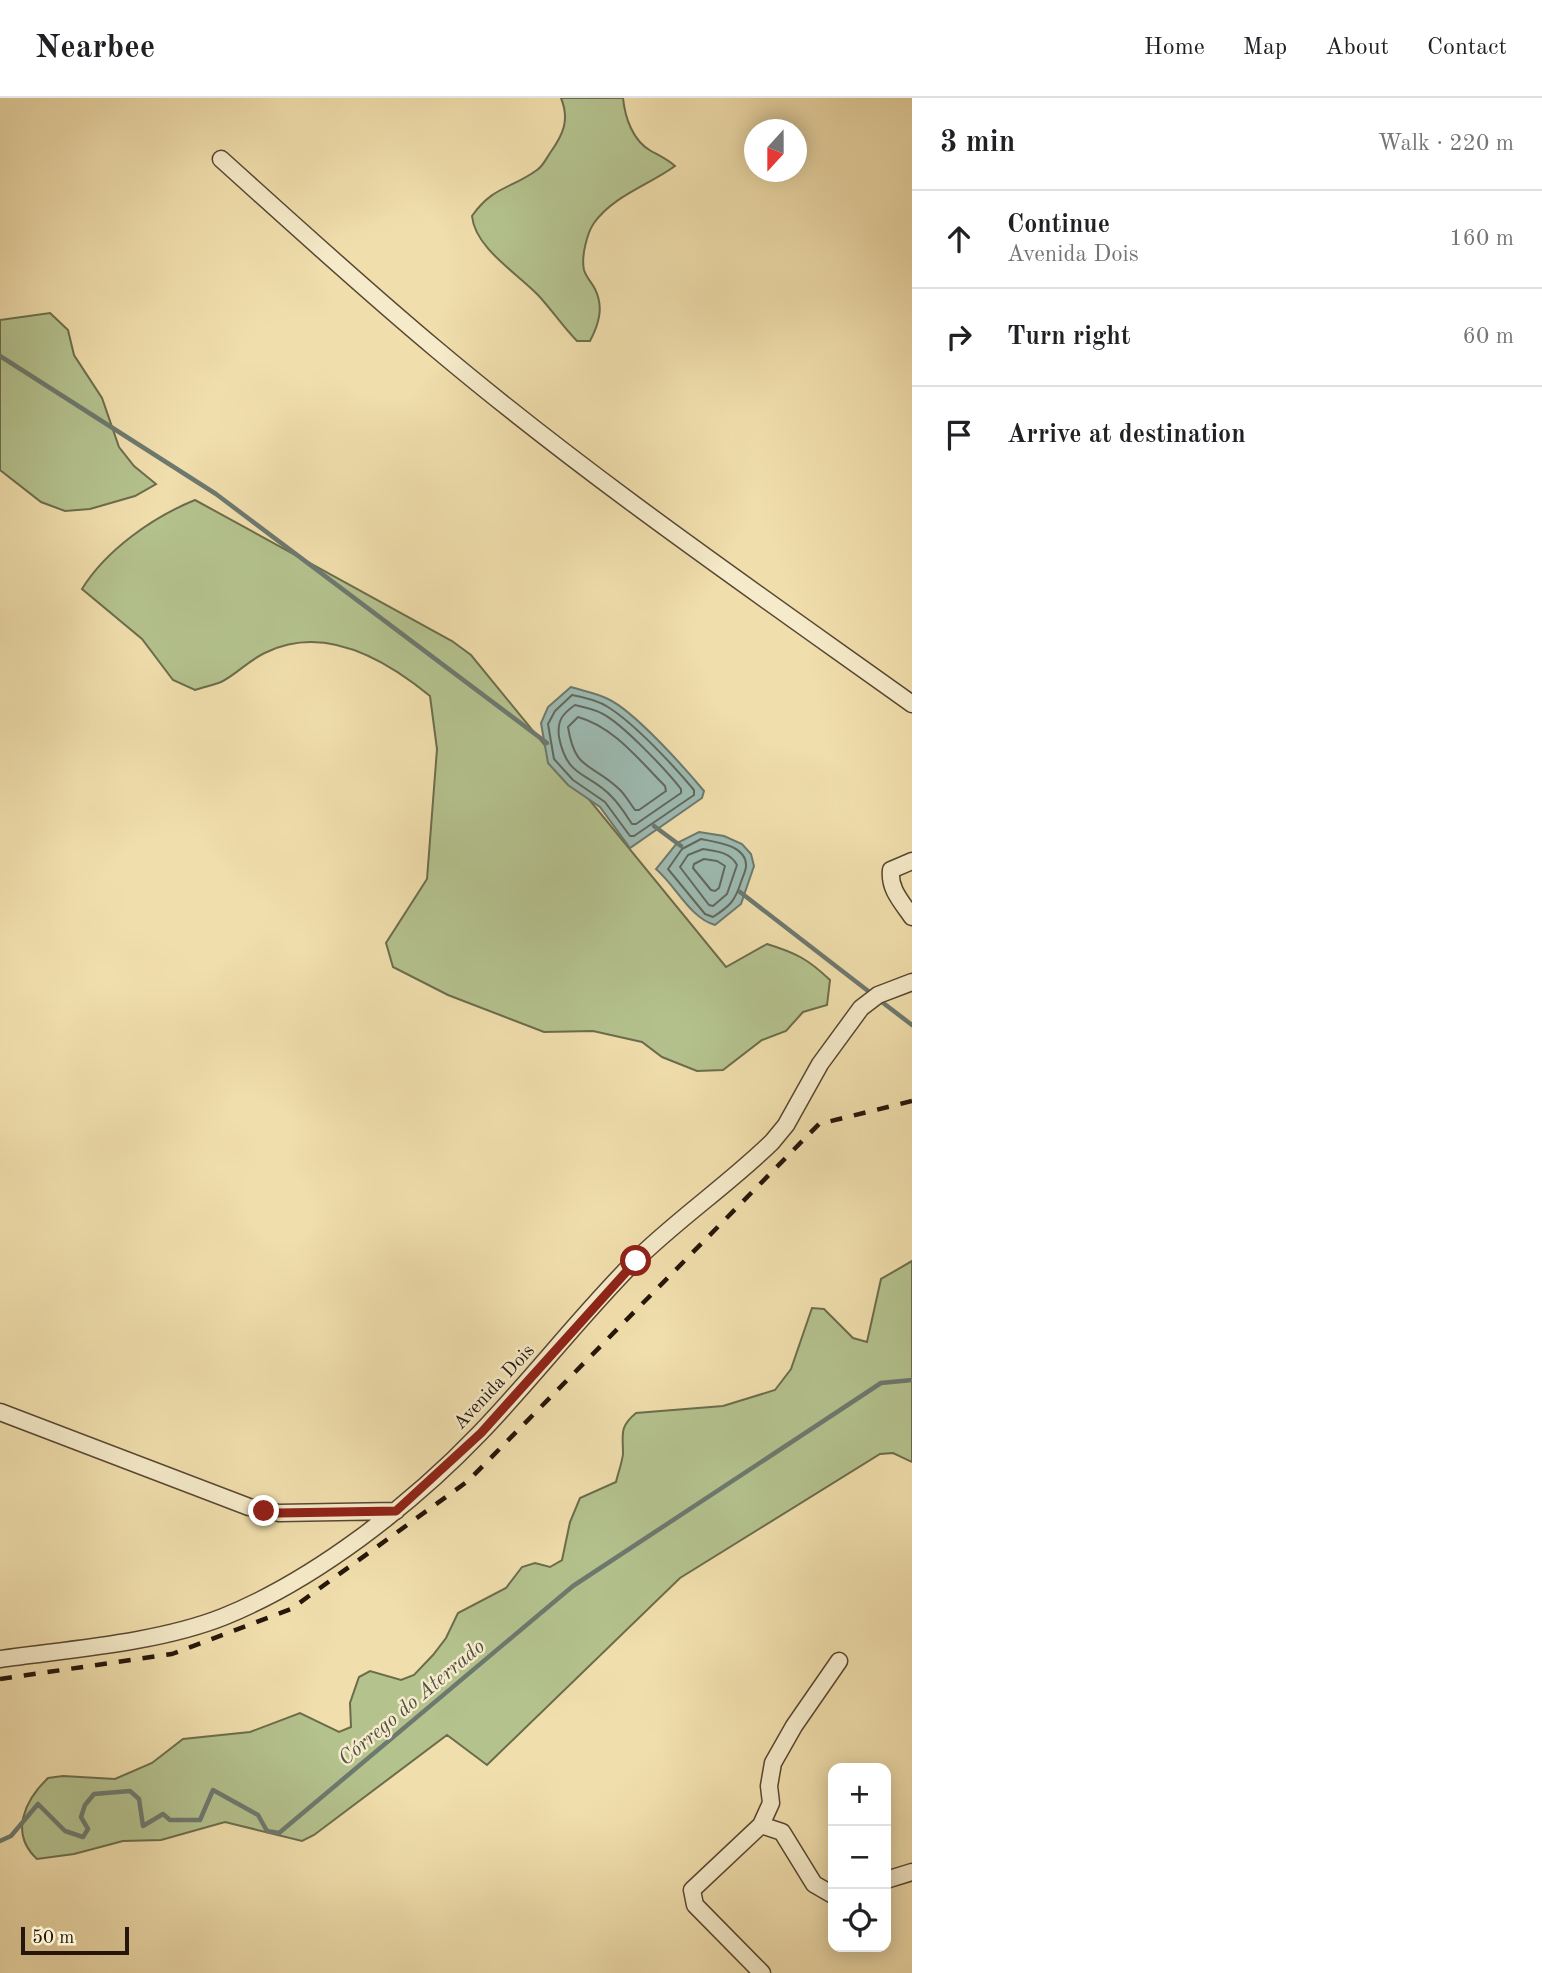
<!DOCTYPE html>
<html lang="en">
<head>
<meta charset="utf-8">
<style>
  :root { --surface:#fff; --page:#f6f6f6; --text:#202124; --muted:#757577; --line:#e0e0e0 }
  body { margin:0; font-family:"Old Standard TT",serif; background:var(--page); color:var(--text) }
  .controls { position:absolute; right:21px; bottom:21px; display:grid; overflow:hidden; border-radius:14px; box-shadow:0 4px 18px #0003 }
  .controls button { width:63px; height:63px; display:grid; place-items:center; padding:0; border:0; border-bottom:2px solid var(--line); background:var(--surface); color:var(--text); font:35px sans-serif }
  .compass { position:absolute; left:744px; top:21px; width:63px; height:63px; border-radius:50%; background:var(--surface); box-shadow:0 4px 18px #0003; rotate:201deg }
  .scale { position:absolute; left:21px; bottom:18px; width:108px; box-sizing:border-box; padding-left:7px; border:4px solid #25150a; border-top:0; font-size:19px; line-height:24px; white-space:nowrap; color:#25150a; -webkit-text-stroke:5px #f5eac9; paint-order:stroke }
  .stop { position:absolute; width:21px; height:21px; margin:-16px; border:5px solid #8f2418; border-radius:50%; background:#fff }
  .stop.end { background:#8f2418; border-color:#fff; box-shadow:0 2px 7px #0008 }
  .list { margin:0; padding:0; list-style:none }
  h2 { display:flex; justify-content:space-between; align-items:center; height:91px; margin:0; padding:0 28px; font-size:30px }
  h2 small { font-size:23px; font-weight:400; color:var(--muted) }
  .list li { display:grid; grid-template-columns:46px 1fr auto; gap:21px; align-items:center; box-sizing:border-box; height:98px; padding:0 28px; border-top:2px solid var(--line) }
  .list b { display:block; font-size:26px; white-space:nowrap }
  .list p { margin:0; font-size:23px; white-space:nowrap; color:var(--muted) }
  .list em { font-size:23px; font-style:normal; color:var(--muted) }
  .icon { flex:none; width:38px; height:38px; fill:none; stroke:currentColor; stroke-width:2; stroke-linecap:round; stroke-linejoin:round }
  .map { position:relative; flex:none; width:912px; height:1875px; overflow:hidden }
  header { display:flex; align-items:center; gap:42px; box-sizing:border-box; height:98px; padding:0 35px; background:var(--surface); border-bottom:2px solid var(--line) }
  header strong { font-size:33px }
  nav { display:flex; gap:38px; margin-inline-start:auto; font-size:24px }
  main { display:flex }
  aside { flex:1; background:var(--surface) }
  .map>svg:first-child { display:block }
  .green { fill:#b4c28e; stroke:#6c6c4c; stroke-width:2 }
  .water { fill:#9dbbb2; stroke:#6d796f; stroke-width:2 }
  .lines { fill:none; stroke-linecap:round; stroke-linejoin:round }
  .shore { stroke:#61685e; stroke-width:2 }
  .stream { stroke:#6d796f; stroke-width:4.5 }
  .street-casing { stroke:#584732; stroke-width:19 }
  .street { stroke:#f5eac9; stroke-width:16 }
  .rail { stroke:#25150a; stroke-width:4.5; stroke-dasharray:12 12; stroke-linecap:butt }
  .route { stroke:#8f2418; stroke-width:9 }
  .labels { text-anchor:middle; stroke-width:5; stroke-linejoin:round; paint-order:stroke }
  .street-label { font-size:19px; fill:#25150a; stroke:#f5eac9 }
  .water-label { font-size:21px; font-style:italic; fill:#4f4f45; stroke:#f5eac9 }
</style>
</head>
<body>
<header>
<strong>Nearbee</strong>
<nav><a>Home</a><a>Map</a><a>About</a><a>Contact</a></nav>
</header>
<main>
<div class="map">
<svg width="912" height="1875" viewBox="0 0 912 1875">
  <rect width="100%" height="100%" fill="#f0deac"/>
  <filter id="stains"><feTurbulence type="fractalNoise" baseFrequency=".00286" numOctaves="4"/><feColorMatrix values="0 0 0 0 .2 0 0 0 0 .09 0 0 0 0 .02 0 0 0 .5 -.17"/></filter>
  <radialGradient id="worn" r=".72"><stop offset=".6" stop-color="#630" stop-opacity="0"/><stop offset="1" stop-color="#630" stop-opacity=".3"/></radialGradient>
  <path class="green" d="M561,0H623C625,20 633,43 651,53C660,58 667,61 675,68C649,87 613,98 594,125C587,135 581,159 584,172C586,179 592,185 595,191C604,209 599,226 590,243H577C563,229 552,212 538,197C517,175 475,150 472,118C493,88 511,91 537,72C543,68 546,61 550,55C563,37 570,22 561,0Z
    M50,215L68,232L74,257L102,300L119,349L134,368L156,386L135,398L90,411L65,413L41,404L0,372V222Z
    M195,402L452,543L471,557L726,869L767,846C796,855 808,861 830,882L827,907L803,914L786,933L762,942L723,972L697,973L662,959L642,944L593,933L544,934L448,897L393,869L386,845L427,781L437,651L430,598C385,561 325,526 267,554C250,561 237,576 221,584C213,587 204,589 195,592L173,582L142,541L82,491C106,452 153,419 195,402Z
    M912,1163V1364L893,1355L880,1356L680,1480L487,1667L447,1637L314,1737L302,1743L225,1724L161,1742L123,1743L74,1756L37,1761C9,1735 25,1702 48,1680L63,1678L115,1681L152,1665L183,1641L250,1634L300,1615L339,1634L351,1629L350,1605L359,1579L370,1573L401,1582L414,1577L433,1557L446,1540L458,1515L506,1490L522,1469L535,1465L550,1469L562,1462L570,1424L580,1400L616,1384C618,1375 622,1365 623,1356C623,1336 619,1329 636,1315L723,1308L775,1292L791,1271L812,1210L824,1211L853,1240L867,1244L881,1181Z"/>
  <path class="water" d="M571,589C583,593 597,595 608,601C634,613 684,669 704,693L702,700L630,750L600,709L568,687L548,665L541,625L548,609Z
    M699,734L724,738L742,746L751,756L754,768L741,806L715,827C690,820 676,788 656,771L677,745Z"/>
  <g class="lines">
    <path class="shore" d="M572,597C583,599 599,603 608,609C635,626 674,668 694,692V697L634,738H630L605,704L573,682L554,661L548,626L555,613Z
      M575,607C583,609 594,611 601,615C621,624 667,673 681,691V695L636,726H632C626,717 620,707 612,699C589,674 567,681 559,639C557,623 562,616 575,607Z
      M578,619C614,629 639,662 665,688L666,693L639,712H635C629,704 625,696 618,690C590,664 575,673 568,629Z
      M701,741C715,744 747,747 746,768C746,773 742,780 741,784C735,803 730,808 713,819L705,816L668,771L682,751Z
      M703,751C716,753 730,754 737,767L727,796L713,808L709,807L680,769L688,757Z
      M704,761L717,763L725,768L719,790L715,793L711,792L693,770L694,766Z"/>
    <path class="stream" d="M0,258L216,396L547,645
      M654,728L681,748
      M740,794L872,896
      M878,901L912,927
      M0,1743L11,1738L38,1706L65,1733L83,1739L88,1731L81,1719L85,1707L94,1696L130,1693L139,1701L143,1728L163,1716L170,1722H200L213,1692L258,1717L267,1733L279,1735L573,1488L881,1285L912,1282"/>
    <defs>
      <path id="street" d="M221,61C292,125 363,190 436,251C587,378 751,491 912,606
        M912,763L891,772C889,791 901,803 912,819
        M0,1314L249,1409L279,1415L396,1413
        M0,1561C71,1551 157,1545 223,1519C315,1482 412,1406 480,1335C534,1279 581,1217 636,1162C679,1120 729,1086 772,1044L786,1027L820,966L861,910L878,897L912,884
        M761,1727L782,1734L814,1786L833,1797
        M886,1782L912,1774
        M762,1875L695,1807L692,1792L761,1727L771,1705L769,1688L773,1665L794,1628L839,1563"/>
    </defs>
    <use href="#street" class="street-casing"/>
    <use href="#street" class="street"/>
    <path class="rail" d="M0,1581L172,1556L291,1511L468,1383L819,1026L912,1003"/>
  </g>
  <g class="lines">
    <path class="route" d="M264,1413L279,1415L396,1413L481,1335L636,1163"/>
  </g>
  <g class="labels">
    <g class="street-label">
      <text transform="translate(493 1288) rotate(-47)" y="7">Avenida Dois</text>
    </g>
    <g class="water-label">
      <text transform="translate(411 1604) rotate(-40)" y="7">Córrego do Aterrado</text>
    </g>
  </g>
  <rect width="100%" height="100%" filter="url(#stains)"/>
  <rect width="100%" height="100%" fill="url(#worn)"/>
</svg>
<div class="controls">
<button>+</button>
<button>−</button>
<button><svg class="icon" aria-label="locate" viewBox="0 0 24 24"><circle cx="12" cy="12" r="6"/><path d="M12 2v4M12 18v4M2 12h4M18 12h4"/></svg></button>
</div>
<svg class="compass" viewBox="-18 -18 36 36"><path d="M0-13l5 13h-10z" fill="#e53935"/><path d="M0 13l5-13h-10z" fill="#757577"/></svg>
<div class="scale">50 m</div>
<div class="stop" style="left:636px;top:1163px"></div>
<div class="stop end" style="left:264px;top:1413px"></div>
</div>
<aside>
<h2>3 min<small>Walk · 220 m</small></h2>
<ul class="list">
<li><svg class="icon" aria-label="ahead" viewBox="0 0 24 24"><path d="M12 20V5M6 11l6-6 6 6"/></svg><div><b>Continue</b><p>Avenida Dois</p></div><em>160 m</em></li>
<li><svg class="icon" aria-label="right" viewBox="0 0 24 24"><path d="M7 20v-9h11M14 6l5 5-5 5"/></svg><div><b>Turn right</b></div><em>60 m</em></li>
<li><svg class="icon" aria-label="arrive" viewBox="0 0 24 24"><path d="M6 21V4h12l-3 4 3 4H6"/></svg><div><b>Arrive at destination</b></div></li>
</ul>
</aside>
</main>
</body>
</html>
